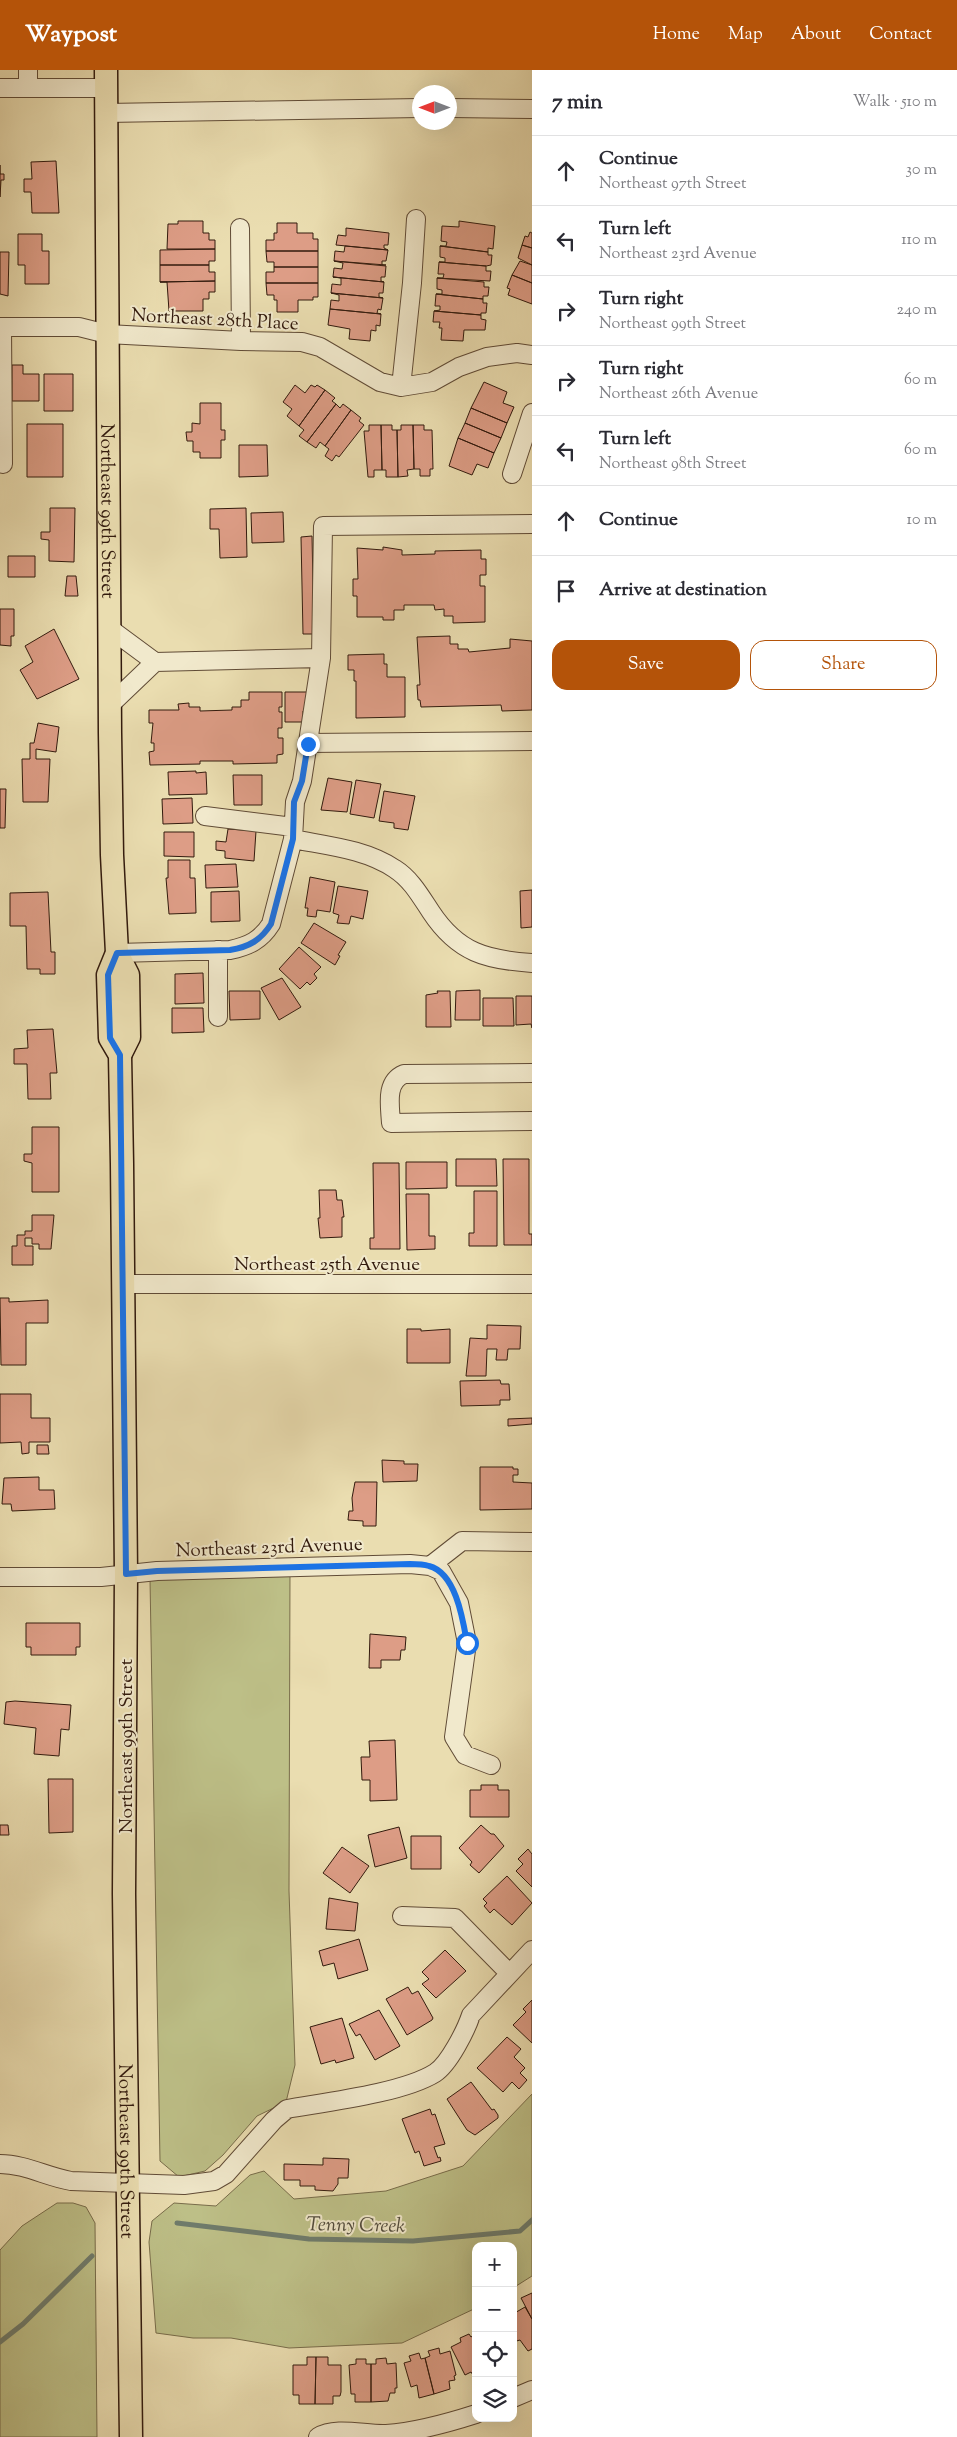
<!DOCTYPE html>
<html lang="en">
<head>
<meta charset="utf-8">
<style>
  :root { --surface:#fff; --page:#f7f7f7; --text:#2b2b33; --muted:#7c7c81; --line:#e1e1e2; --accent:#b45309 }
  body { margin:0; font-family:"Sorts Mill Goudy",serif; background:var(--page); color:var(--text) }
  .controls { position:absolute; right:15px; bottom:15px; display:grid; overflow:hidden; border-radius:10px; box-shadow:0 5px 20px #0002 }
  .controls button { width:45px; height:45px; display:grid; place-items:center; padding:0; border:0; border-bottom:1px solid var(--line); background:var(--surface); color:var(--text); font:25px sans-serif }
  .compass { position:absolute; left:412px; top:15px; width:45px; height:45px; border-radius:50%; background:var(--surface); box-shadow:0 5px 20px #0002; rotate:270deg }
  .stop { position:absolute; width:15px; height:15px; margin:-11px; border:4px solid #1a73e8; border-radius:50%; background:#fff }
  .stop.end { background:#1a73e8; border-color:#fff; box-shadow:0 1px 5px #0008 }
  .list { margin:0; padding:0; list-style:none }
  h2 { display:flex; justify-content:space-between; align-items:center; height:65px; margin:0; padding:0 20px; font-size:21px }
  h2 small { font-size:16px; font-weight:400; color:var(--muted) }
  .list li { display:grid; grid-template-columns:32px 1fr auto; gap:15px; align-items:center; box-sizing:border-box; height:70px; padding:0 20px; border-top:1px solid var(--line) }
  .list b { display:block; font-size:19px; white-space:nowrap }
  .list p { margin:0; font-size:16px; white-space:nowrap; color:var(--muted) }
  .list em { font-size:16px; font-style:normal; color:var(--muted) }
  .actions { display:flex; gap:10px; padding:15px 20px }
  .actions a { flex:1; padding:11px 0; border:1px solid var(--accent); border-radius:15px; text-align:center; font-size:18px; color:var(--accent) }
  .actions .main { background:var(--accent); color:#fff }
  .icon { flex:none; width:28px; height:28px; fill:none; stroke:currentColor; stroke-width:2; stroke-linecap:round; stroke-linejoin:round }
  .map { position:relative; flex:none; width:532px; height:2367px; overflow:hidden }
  header { display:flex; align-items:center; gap:30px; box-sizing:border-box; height:70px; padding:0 25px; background:var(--accent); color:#fff }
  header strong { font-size:24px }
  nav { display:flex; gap:28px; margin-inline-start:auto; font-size:18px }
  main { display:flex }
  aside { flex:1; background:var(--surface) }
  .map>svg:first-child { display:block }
  .green { fill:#bdbf87; stroke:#786c4a }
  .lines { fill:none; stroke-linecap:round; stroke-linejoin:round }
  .stream { stroke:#6f7b6b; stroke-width:5 }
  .building { fill:#dd9d86; stroke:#321a0d }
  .minor-casing { stroke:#604b36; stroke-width:20 }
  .major-casing { stroke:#321a0d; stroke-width:25 }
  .minor { stroke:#f1e9cc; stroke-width:18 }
  .major { stroke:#eaddb0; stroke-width:22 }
  .route { stroke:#1a73e8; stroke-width:6 }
  .labels { text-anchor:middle; stroke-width:4; stroke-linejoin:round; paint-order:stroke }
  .street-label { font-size:19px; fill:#321a0d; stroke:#f1e9cc }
  .water-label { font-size:20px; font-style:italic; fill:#514b3c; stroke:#f1e9cc }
</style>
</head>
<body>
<header>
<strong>Waypost</strong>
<nav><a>Home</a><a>Map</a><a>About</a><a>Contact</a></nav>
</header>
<main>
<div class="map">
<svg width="532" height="2367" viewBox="0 0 532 2367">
  <rect width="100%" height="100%" fill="#eaddb0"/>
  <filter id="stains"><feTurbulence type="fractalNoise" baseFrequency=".004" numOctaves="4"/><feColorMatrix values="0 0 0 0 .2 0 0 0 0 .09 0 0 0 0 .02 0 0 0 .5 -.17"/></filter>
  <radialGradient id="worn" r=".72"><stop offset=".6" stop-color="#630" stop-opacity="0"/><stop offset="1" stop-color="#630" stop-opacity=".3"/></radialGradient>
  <path class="green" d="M290,1501L289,1821L295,1995L286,2032L257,2046L223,2085L205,2101L179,2107L160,2091L150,1509Z
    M532,2024V2206L513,2218V2176H476V2238L402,2273L289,2278L231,2268H193L156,2263L149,2172L152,2151L174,2133L216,2136L250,2105L264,2101L294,2129L386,2121L463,2096Z
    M57,2133H73L86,2137L95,2153L97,2367H0V2180L22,2156Z"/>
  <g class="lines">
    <path class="stream" d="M177,2153L309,2169L413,2171L520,2161L532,2150
      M0,2272L23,2254L92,2186"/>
  </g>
  <path class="building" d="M56,91L59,143H32L31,122H24V109H32L31,92Z
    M0,95V104H4V110H1L0,127Z
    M178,151H203V163H209V170H215V179H167L168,154H178Z
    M459,151L495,156L493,179L488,178V182L440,176H446L447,172L441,171L442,156L459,157Z
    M277,153H297V163H313V169H318V181H266V170H274V163H277Z
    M346,158L389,163L388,175H384V178L388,180L336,175L338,165L346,166Z
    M530,162L532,163V178L522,175L525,166L528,167Z
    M18,164H42V181H49V214H25V195H18Z
    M522,175L532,178V195L518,188Z
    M345,176L388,180L386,191H382V195H386L334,191L335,181L344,182Z
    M440,176L488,182V185H492L491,195L486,196L439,192H445V188L440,187Z
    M215,179V191H209V195H160V180Z
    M266,181H318V197H274V192H267Z
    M0,182H9L8,226L0,224Z
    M334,191L386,196L385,207H381V211L384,212L333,207L334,198L342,199L343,193Z
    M520,191L532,195V213L512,205Z
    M439,192L486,196V201H491L490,211L437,208H443L444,204H438Z
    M160,195H209V202H215V211L160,212Z
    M274,197H318V213H266V202H274Z
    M512,205L532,213V234L508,225L510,219L507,218Z
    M333,207L384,212L383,223H379V227L383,228L331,223L332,214L341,215V208Z
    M437,208L484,212V217H489L488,226H483V229L436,224H442V220L437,219Z
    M215,211V222H209V229H203V241H169L167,212H160Z
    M266,213H318V227H313V230H298V242H277V230H274V225H267Z
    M331,223L383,228L381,240L378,239L377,243L381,244L330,239L331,230L339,231V225Z
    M436,224L483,229V233H487L486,243H481V245L434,241L440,240V236H435Z
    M330,239L381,244L380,256L376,255V261L371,260L370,271L349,269L350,259L328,255Z
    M434,241L481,245V249L486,250L485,260H464L463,271L441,270L442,258H439L440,252H433Z
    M12,295H23V304H39V331H12Z
    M44,304H73V341H44Z
    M484,312L507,322L503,333L514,337L507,353L471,338Z
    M295,315L305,323L311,315L315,317L317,315L325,320L299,356L287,346L292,339L283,332Z
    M325,320L335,328L332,331L336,334L307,372L299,366L304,360L299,356Z
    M200,333H221V360H225V370H221V388H200V382H193V371H187L186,362H192V353L200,354Z
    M336,334L340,338L343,334L351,340L325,376L320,372L316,378L307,372Z
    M471,338L507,353L501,368L465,353Z
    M351,340L361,348L359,351L364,355L339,387L336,385L332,391L325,386L329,379L325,376Z
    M465,353L501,368L494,383L458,368Z
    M27,354H63V407H27Z
    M369,355H381L382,400H374V407H368L364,361H369Z
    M381,355H392V360H397L398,407H386V400H382Z
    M401,355H413L414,399L407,400L408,406L398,407L397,360H401Z
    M413,355H424V360H432L433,399H430V406H420V399H414Z
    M458,368L494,383L488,398L477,394L472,405L449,396Z
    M239,375H267L268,406L239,407Z
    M50,438H75L74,492L49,491V470L41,469V462H50Z
    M246,438L247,487L220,488L219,459H210V439Z
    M283,442L284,472L252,473L251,443Z
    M312,466L314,564H303L301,467Z
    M383,477L402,480V485L435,484V481L481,480V489H486V505H480V516H485V552L453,553V546H444V539L435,540L434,535H404V540H394V550H383V547H357V526H353V509H358L357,478L383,480Z
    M8,486H35V507H8Z
    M67,506H76L78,526H65Z
    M0,539H14V566H11V576L0,575Z
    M54,559L79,609L37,629L20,600L33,592L25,576Z
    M450,566V574H458V579H468L469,582L510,578V569L532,571V640L502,641L501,635L421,637L420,630H418L417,615H420L417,567Z
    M384,584V594H387V607H405V647L356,648V611H354V600H348V585Z
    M249,622H282V637H279V642H282V658H278V668H283V684L277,685V693L233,694V691H200V694L150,695L149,682L154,681V673H151L153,653H149V640H179L178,634L189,633V637H200V641L232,640V637H241V630H249Z
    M285,622H307V641H303V652H285Z
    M38,653L59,657L56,682L36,679V689H50L48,732H23L22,689H30V673H34Z
    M196,701V703L206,702L207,724L169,725L168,702Z
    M233,705H262V735H234Z
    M328,708L352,712L347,742L321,740Z
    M356,710L381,714L374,748L350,744Z
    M0,719H6L5,758H0Z
    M384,721L415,726L408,760L394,758V753L379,751Z
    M192,728L193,753L163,754L162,729Z
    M228,759L256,761L254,791L225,788V781L216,780V771L226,772Z
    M164,762H194V787L164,786Z
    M168,790H190V808H195L196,843L169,844L166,808H168Z
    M236,794L238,817L206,818L205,795Z
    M310,807L335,812L330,842L317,840L316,847L307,846L308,838H305Z
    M338,816L368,821L363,849L351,846L349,854L337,853L339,845L333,843Z
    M532,820V857L521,858L520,821Z
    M239,821L240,851L211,852V822Z
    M48,822L51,882H55V904H40V899H27L26,856H10V823Z
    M314,853L346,872L338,885L340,886L335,895L301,873Z
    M299,877L321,897L314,904L317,908L310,915L307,912L300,919L279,899Z
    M203,903L204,933L175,934V904Z
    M282,908L301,937L279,950L261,918Z
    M480,920V950H455L456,921Z
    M229,921H260V949L230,950Z
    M437,921H450L451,957H426V925L438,923Z
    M516,926H532V958L531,954L516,955Z
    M483,928H513L514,956H483Z
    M172,938H203L204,962L172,963Z
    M53,959L57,1003H50L51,1029H28L27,994H14V979L28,978L27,960Z
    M32,1057H59V1122H32V1093L24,1091V1084H32Z
    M456,1089H496L497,1116H456Z
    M503,1089H529V1164H532V1175H504Z
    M406,1092H447V1118L406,1119Z
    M373,1093H399L400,1179H370V1168H374Z
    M319,1120H336L337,1130H342L344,1147H342V1167L320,1168L318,1148H320Z
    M474,1121H497V1176H469V1163H474Z
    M406,1124H429V1166H435V1179L407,1180Z
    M32,1145H54L51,1179H39V1174H32V1168H25V1176H33V1195H12V1176H17V1165H25V1161H32Z
    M0,1228H9V1232L48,1230V1253H26V1295H1Z
    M487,1255L521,1256L520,1279H508L507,1290H496L497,1279H487L486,1306H466L470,1268L487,1269Z
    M407,1259H421V1261L450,1259V1293H407Z
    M500,1310L501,1314H509L510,1330H500V1335L461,1336L460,1311Z
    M0,1324H31V1348H50V1372H29V1383L22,1384L21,1372L0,1373Z
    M532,1348V1354L508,1356V1349Z
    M37,1375H48L49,1384H37Z
    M382,1390L404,1391V1394H418L417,1411L383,1412Z
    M480,1397H513V1399H518V1405H513V1412L532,1413V1439L480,1440Z
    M39,1407V1420H54L55,1439L12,1441L11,1434H2L4,1408Z
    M355,1412H377L376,1456H363V1451L348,1450L349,1441H353L352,1428Z
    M26,1553H80V1577H76V1585H31V1577H26Z
    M370,1564L406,1567L405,1580H401L400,1590H381V1598H369Z
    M15,1631L71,1635L69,1660L61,1659L59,1686L34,1684L36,1658L4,1654L6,1632Z
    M395,1670L397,1730L370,1731V1710H362L361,1687H370L369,1671Z
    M48,1709H73V1762L49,1763Z
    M481,1715H498V1720H509V1747H470V1720H481Z
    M0,1755H8L9,1765H0Z
    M481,1755L491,1764H494L504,1776L479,1803L470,1795L472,1792L459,1778Z
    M399,1757L407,1788L375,1797L368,1765Z
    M411,1766H441V1799H411Z
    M342,1777L369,1796L350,1823L323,1803Z
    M528,1779L532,1784V1817L516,1801L523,1794L518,1789Z
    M507,1806L532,1833L512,1855L494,1839L490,1843L484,1836L487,1833L483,1829Z
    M329,1828L358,1833L355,1861L326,1859Z
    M359,1869L368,1900L338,1909L334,1893L323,1896L319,1881Z
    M445,1880L466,1901L436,1928L422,1914L429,1909L422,1902Z
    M408,1917L412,1924L418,1921L433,1948L432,1950L407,1965L386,1929Z
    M532,1930V1973L513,1955L526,1942L523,1939Z
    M379,1940L400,1976L375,1990L360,1964L356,1966L349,1954Z
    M342,1948L354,1988L336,1993L335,1990L321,1994L310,1957Z
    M507,1967L521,1979L514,1987L525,1998L520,2003L527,2010L519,2019L512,2012L503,2022L477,1998Z
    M471,2012L492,2040L494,2039L498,2045V2048L475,2065L467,2060L447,2029Z
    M430,2039L432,2045L435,2044L445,2074L434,2077L438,2088L440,2087L441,2091L424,2096L419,2081L415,2083L402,2049Z
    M323,2088L349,2089L348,2108H338V2114L333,2121L315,2120V2116H300V2110H284V2094L323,2095Z
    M532,2223V2249L521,2228Z
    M525,2237L532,2249V2279L528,2281L520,2270L513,2272V2244Z
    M469,2264L471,2267L474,2265L476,2269L475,2308L471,2302L465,2305L451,2277L461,2272L460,2268Z
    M439,2278L440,2284L450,2281L456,2305L454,2306L455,2310L449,2311L450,2319L434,2324L425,2288L430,2286L428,2281Z
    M419,2283L421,2289L425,2288L434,2324L419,2328L417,2315L411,2317L404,2293L411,2291L409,2286Z
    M307,2287H316L315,2334H299V2325H293V2295H307Z
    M316,2287H328V2295H341V2322L340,2326H333V2334H315Z
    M386,2288L387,2294L396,2293L397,2318H395V2323H390L388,2331L371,2332V2294H376V2289Z
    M356,2289H366V2294H371V2332H355V2324H351L349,2295L356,2294Z"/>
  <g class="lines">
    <defs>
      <path id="minor" d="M28,0V18
        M0,18H106
        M450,38L532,39
        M106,43L420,38
        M240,158L241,271
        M0,257H79L107,264L241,271L302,272L320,277L380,312L401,317L432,312L459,297L487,287L517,283L532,285
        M2,257L3,394
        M401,317L412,213L416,149
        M512,404L532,343
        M109,558L155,592L110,635
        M321,588L323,456L532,454
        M307,673L532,671
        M205,746L293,757
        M293,769C328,776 365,779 395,799C411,809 421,827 431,842C458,883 487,890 532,893
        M218,880V947
        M117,883L230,880C249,876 261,870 271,854L293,769L295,732L302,711L321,588L155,592
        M532,1003L404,1004C385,1012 390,1035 391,1053L532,1051
        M123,1214H532
        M430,1496L441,1501L459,1533L467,1573L454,1667L465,1685L491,1695
        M0,1507H101L157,1501L410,1494L430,1496L462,1471L532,1472
        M402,1846L455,1848L509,1903
        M0,2094C25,2094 47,2107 71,2111L184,2115L214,2111L226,2104L274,2050L287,2039C327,2032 403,2023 435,2003C449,1994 466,1960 471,1945L532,1880
        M513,2328L532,2320
        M318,2367C336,2356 365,2365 386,2364C415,2362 448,2353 476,2344"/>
      <g id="major">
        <path id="s1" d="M106,0L110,663L112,785L117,883L108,905L110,968L120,985L122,1094L126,1504L124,1824L131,2367"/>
        <path d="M117,883L128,905L129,967L120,985"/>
      </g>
    </defs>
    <use href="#minor" class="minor-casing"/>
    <use href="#major" class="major-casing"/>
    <use href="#minor" class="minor"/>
    <use href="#major" class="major"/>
  </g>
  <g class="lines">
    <path class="route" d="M308,674L302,711L294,732L293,769L271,854C261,870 249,877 230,880L117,883L108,905L110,968L120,985L126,1504L157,1501L410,1494C416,1494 423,1494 429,1496C456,1503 463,1550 467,1573"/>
  </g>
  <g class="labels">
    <g class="street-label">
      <text transform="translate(215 248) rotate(3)" y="7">Northeast 28th Place</text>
      <text dy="7" stroke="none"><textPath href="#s1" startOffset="441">Northeast 99th Street</textPath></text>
      <text x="327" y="1200">Northeast 25th Avenue</text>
      <text transform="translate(269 1476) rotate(-2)" y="7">Northeast 23rd Avenue</text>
      <text transform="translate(125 1676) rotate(-90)" y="7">Northeast 99th Street</text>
      <text dy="7" stroke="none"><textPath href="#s1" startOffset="2086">Northeast 99th Street</textPath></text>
    </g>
    <g class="water-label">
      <text transform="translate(356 2154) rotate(1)" y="7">Tenny Creek</text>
    </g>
  </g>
  <rect width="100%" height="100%" filter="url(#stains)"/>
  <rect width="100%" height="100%" fill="url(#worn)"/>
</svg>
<div class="controls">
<button>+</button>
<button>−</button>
<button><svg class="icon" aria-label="locate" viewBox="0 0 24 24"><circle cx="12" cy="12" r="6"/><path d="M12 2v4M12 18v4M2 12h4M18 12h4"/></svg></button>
<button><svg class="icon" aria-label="layers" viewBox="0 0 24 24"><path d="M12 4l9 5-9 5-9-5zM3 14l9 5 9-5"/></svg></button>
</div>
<svg class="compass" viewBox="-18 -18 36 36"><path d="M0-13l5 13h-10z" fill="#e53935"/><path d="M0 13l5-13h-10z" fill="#7c7c81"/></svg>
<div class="stop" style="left:467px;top:1573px"></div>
<div class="stop end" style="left:308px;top:674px"></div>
</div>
<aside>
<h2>7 min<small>Walk · 510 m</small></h2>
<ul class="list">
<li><svg class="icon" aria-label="ahead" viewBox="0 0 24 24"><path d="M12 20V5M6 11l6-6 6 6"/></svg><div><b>Continue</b><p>Northeast 97th Street</p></div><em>30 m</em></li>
<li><svg class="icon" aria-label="left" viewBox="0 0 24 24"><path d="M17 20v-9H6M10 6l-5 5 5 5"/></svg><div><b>Turn left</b><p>Northeast 23rd Avenue</p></div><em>110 m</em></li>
<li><svg class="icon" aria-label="right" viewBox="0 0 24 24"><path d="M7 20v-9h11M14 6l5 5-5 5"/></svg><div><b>Turn right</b><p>Northeast 99th Street</p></div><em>240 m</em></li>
<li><svg class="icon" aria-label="right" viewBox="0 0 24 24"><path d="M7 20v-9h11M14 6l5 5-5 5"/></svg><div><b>Turn right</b><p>Northeast 26th Avenue</p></div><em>60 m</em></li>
<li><svg class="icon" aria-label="left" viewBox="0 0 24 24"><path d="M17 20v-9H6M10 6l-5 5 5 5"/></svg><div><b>Turn left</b><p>Northeast 98th Street</p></div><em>60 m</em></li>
<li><svg class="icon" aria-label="ahead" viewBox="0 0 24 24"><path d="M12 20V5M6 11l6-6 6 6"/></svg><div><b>Continue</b></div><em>10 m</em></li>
<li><svg class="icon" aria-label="arrive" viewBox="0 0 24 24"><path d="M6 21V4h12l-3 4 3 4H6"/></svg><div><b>Arrive at destination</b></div></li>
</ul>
<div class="actions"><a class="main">Save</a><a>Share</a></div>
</aside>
</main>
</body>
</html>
